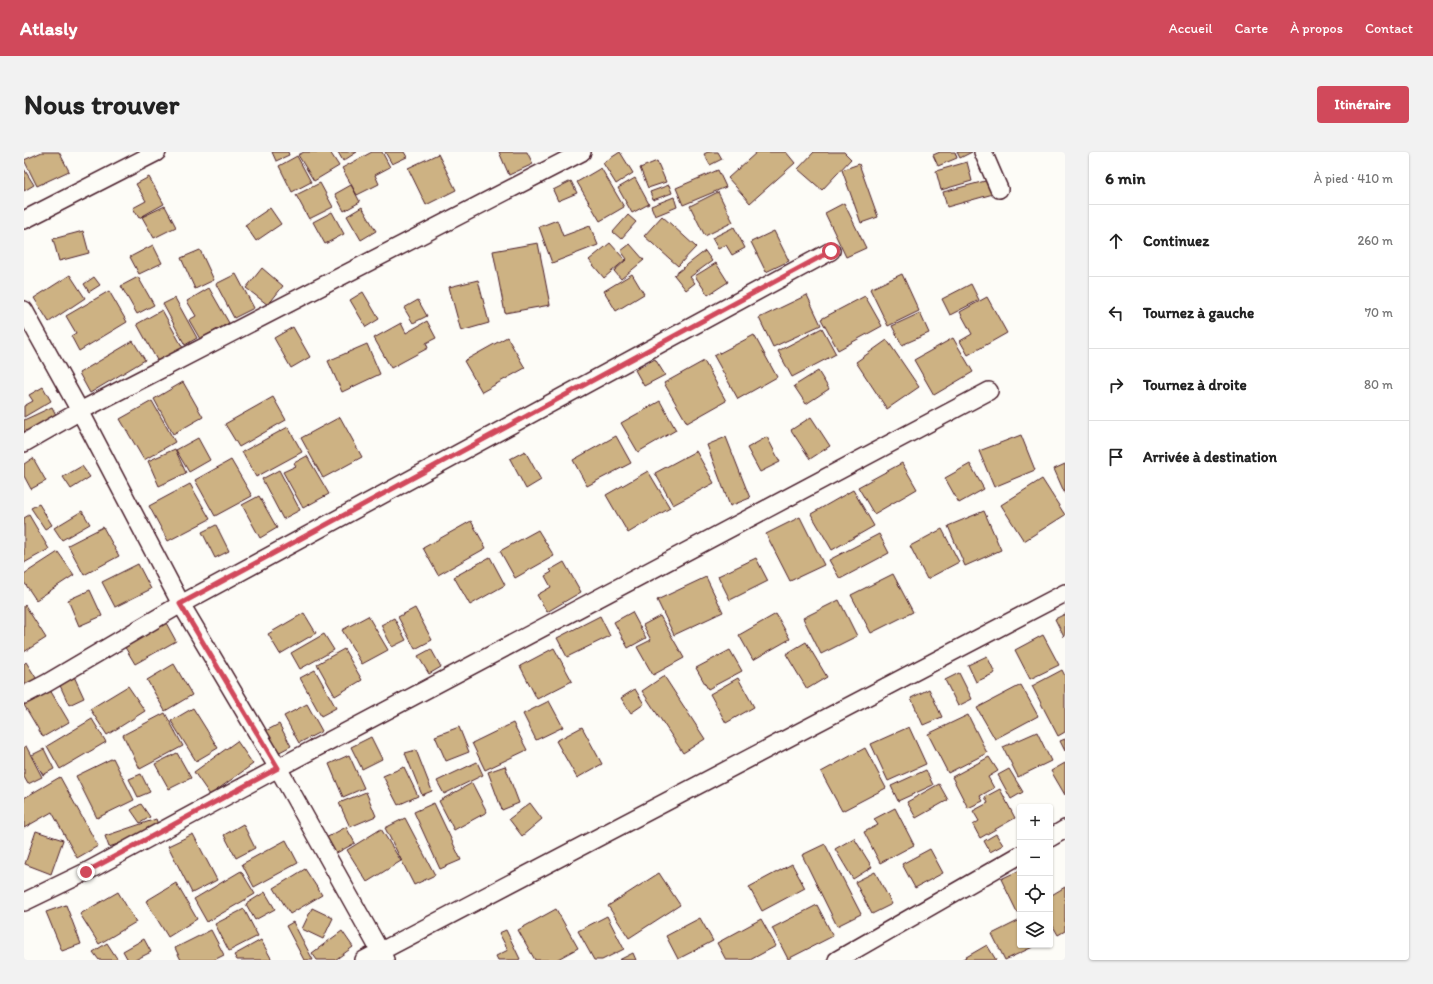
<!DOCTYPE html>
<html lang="fr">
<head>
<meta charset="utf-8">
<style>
  :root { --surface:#fff; --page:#f2f2f2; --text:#222; --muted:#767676; --line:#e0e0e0; --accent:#d1495b }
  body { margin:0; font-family:Itim,sans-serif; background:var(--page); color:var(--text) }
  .controls { position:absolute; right:12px; bottom:12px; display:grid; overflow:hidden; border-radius:4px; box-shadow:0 1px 3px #0004 }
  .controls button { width:36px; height:36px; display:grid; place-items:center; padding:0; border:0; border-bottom:1px solid var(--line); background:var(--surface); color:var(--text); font:20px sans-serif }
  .stop { position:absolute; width:12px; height:12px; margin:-9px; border:3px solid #d1495b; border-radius:50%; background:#fff }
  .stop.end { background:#d1495b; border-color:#fff; box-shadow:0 1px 4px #0008 }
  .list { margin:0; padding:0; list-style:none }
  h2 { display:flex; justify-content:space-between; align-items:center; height:52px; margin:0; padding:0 16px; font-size:17px }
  h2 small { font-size:13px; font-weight:400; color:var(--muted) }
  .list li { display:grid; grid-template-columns:26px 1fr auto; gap:12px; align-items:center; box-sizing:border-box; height:72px; padding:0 16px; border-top:1px solid var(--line) }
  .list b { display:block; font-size:15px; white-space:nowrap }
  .list em { font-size:13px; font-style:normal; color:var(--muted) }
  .icon { flex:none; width:22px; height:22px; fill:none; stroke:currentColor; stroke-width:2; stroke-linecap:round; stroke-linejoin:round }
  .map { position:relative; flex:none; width:1041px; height:808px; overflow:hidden; border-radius:4px }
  header { display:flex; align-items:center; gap:24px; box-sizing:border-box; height:56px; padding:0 20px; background:var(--accent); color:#fff }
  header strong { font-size:19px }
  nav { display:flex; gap:22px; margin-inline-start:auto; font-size:14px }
  .intro { display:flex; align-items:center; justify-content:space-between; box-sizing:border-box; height:96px; padding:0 24px }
  h1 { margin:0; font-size:28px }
  .button { padding:10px 18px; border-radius:4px; background:var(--accent); color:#fff; font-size:14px; font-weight:700 }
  main { display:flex; gap:24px; padding:0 24px }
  aside { flex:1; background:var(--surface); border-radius:4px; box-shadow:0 1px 3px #0004 }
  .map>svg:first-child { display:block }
  .building { fill:#cdb283; stroke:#4a1f2b }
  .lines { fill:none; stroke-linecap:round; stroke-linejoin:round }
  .minor-casing { stroke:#4a1f2b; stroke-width:20 }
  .minor { stroke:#fdfcf7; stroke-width:17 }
  .route { stroke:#d1495b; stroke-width:5 }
</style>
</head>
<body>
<header>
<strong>Atlasly</strong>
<nav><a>Accueil</a><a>Carte</a><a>À propos</a><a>Contact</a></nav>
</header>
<div class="intro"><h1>Nous trouver</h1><a class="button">Itinéraire</a></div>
<main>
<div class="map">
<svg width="1041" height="808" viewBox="0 0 1041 808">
  <rect width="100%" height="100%" fill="#fdfcf7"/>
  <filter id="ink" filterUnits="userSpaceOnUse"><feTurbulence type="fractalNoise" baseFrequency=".025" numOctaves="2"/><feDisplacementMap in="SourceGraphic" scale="8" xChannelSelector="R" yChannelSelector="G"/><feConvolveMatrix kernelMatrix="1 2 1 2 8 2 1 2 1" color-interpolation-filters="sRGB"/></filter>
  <g filter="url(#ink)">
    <path class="building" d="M18,0H35L45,19L13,34L0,8Z
      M248,0H264L265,3L252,9Z
      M280,0H306L315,14L290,29L274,3Z
      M314,0H333L319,9Z
      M348,0H358L366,15L351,23L355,32L333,43L318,16Z
      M361,0H380L383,5L368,12Z
      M475,0H503L509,12L485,23Z
      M596,0L609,21L592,32L579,11Z
      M684,0H694L698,7L686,13L680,2Z
      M733,0H762L771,11L726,51L704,26Z
      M790,0H820L827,7L798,38L774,17Z
      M916,0H931L933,6L914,14L909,3Z
      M933,0H948L936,6Z
      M414,2L432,38L402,53L384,16Z
      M273,4L287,30L268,40L255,14Z
      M633,9L642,30L624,36L616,16Z
      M943,10L948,29L917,38L912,19Z
      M835,12L854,65L837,71L818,18Z
      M577,16L600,55L576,69L553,30Z
      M0,17L10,33L0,39Z
      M694,18L702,35L659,53L652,36Z
      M125,25L140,52L115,66L109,56L122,49L112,32Z
      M611,26L625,52L608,61L594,36Z
      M965,28L969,42L923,55L919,40Z
      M547,29L553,41L534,49L529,38Z
      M296,31L309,55L285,67L272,43Z
      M327,33L336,50L320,59L311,42Z
      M645,33L648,41L629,48L626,40Z
      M694,40L709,70L681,84L666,54Z
      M650,45L653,55L631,64L627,54Z
      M820,51L842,96L822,105L801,61Z
      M141,54L152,75L130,86L118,65Z
      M338,55L352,79L337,88L323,64Z
      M246,56L257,72L232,89L221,73Z
      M308,60L320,82L301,92L289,70Z
      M604,63L612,70L597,87L589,80Z
      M638,64L672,95L654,114L620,84Z
      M533,68L539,84L566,74L574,93L528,111L515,75Z
      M710,75L721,96L708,103L702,93L694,97L688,86Z
      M59,79L65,101L35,109L29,87Z
      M750,79L765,109L742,120L727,90Z
      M514,91L526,153L481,161L469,99Z
      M586,91L601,108L580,126L565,108Z
      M606,92L620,108L597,127L590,119L603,107L597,99Z
      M129,93L138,111L115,122L106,105Z
      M176,98L190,128L171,137L157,106Z
      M681,99L688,109L666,125L671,131L662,138L650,123Z
      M692,111L704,130L684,143L671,124Z
      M238,116L259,134L244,153L222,136Z
      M212,122L230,156L210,166L192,132Z
      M608,122L620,142L592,159L580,139Z
      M878,122L895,159L864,174L846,137Z
      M46,123L61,146L25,170L10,146Z
      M70,125L76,133L65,140L60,132Z
      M114,125L130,153L113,162L97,134Z
      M454,128L465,171L437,179L425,135Z
      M947,132L955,148L926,163L918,147Z
      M185,136L205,171L176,187L165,168L172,164L163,149Z
      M85,139L103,170L55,199L47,184L52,181L42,164Z
      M339,140L355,167L342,175L326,148Z
      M783,143L797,173L749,195L735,166Z
      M841,144L858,174L814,198L797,167Z
      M963,145L983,181L944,203L936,189L948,182L936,160Z
      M151,146L173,186L161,193L139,152Z
      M394,148L403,164L389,171L380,156Z
      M138,158L159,196L134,210L113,172Z
      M896,161L905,181L878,193L868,174Z
      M403,169L412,186L402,191L404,196L367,216L350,186L377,171L382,181Z
      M269,175L286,205L267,216L250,186Z
      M798,176L812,202L768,225L754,199Z
      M730,183L753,225L714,247L690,204Z
      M483,185L501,216L458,240L440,209Z
      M929,186L949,220L910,243L890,208Z
      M863,188L895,235L863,257L832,210Z
      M109,189L121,208L66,241L55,221Z
      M343,192L356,222L318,240L304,209Z
      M631,207L641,223L620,234L611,218Z
      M680,209L702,249L663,271L640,231Z
      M794,219L805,237L782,252L770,234Z
      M159,230L179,265L149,282L130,247Z
      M19,235L27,249L0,265V254L9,249L5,243Z
      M249,245L262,268L215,295L201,272Z
      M128,249L151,290L120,308L96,267Z
      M636,249L652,278L614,300L597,271Z
      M28,255L34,267L0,284V268Z
      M316,265L338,305L299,326L277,286Z
      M787,265L806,294L786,307L767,278Z
      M264,275L278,300L232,325L218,300Z
      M997,283L1011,318L970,335L955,299Z
      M592,284L607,311L563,334L549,308Z
      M702,285L726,346L706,354L683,293Z
      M743,285L756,310L736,320L723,296Z
      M174,286L186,308L165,320L152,298Z
      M151,297L162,321L135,334L124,309Z
      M501,299L517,328L502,337L486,307Z
      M672,299L690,331L649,353L631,321Z
      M283,304L305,342L279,356L259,320L272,314L270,311Z
      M9,306L22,329L7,337L0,324V312Z
      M207,308L228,344L191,364L171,328Z
      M878,311L893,337L850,362L834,335Z
      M946,312L960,337L935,351L921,326Z
      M1041,312V342L1030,317Z
      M58,314L66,325L47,337L39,325Z
      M255,318L276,358L259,367L238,327Z
      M624,319L646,356L604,381L582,343Z
      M1018,327L1041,363L1000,389L977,353Z
      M166,332L186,367L144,389L125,354Z
      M829,338L850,374L808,398L787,362Z
      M235,344L253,376L236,386L218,353Z
      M15,352L28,373L21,377L7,356Z
      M58,359L66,372L38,388L30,376Z
      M960,359L977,398L941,414L924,374Z
      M5,363L25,397L0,411V366Z
      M776,365L800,413L766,429L742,382Z
      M447,369L462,396L414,423L399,396Z
      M192,373L205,399L191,406L178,380Z
      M79,375L95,404L60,423L44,393Z
      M918,377L935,410L903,427L886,394Z
      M514,378L530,404L491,426L476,399Z
      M855,382L865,401L816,427L805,408Z
      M34,400L50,423L12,448L0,430V422Z
      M466,405L481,433L446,453L430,425Z
      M732,406L744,429L706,448L694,424Z
      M540,410L557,440L523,460L513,443L527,435L521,424L528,420L526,418Z
      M114,412L127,437L91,455L78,430Z
      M869,422L889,460L847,481L827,443Z
      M682,425L699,460L650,483L633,448Z
      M66,438L78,464L55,474L44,448Z
      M815,448L833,484L797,502L779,466Z
      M1,453L22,486L0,500V454Z
      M391,456L408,488L391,497L374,465Z
      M608,460L622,486L604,496L590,470Z
      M280,461L292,481L256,502L244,482Z
      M752,462L766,487L729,508L715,483Z
      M1041,462V484L1040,485L1031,467Z
      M344,464L364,498L338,512L318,478Z
      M576,464L586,484L543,505L533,486Z
      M636,464L660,506L629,523L613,495L627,488L619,473Z
      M370,466L382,488L368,495L357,473Z
      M141,469L152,489L111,512L99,492Z
      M300,482L310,498L276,517L267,501Z
      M1019,483L1035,513L1006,527L991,498Z
      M782,490L803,525L783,537L762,502Z
      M530,496L548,529L513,547L496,514Z
      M320,497L338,528L311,544L293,512Z
      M407,497L417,515L405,522L394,504Z
      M706,498L718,519L684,537L672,516Z
      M963,504L971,521L952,530L944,513Z
      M2,510L14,529L0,538V512Z
      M150,512L168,543L141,559L123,528Z
      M291,518L312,556L297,564L276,526Z
      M1038,518L1041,524V580L1034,584L1008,534Z
      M48,520L60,546L45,553L33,527Z
      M935,521L948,547L934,554L921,528Z
      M640,524L681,587L659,601L618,539Z
      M714,526L730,555L702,571L686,542Z
      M23,533L45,570L19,585L0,553V546Z
      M997,533L1014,564L971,587L953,556Z
      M104,534L121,559L83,583L66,557Z
      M611,537L620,552L607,561L597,546Z
      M905,537L918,565L899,573L887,546Z
      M525,549L539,575L512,588L499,562Z
      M283,552L298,579L275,591L260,564Z
      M169,556L194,596L172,609L147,569Z
      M141,561L159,594L116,617L99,583Z
      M944,563L963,601L924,621L904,582Z
      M68,567L82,590L36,617L23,594Z
      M489,571L503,598L461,618L448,591Z
      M255,572L267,594L248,604L236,582Z
      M435,575L445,600L422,609L411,584Z
      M558,575L578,612L553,626L532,589Z
      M885,575L902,612L864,629L847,592Z
      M1013,580L1027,609L994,625L979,595Z
      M347,585L358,607L338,617L327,595Z
      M1041,587V599L1036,589Z
      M213,589L229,612L186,643L170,620Z
      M2,594L18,625L4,632L0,625V595Z
      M841,596L862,636L818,659L797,620Z
      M20,597L30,617L19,623L8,603Z
      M392,598L408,639L398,643L381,601Z
      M153,601L167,626L145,637L131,612Z
      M325,603L340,636L319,645L305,612Z
      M965,605L974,619L964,625L970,636L956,644L959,649L944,656L928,625Z
      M89,606L110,648L73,666L52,624Z
      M453,610L459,623L420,642L413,629Z
      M1041,611V643L1027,619Z
      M481,614L495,651L478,658L464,620Z
      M380,615L394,644L374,653L359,624Z
      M985,617L999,640L987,647L974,623Z
      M902,618L909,633L874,649L867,634Z
      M117,622L126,640L114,645L105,627Z
      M36,625L74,694L53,706L28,660L0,676V646Z
      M448,631L463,660L430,678L415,649Z
      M915,632L924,648L892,666L883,650Z
      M976,637L991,666L956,686L949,673L955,669L949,659L964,651L961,645Z
      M342,640L352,664L326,675L315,651Z
      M410,651L437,708L416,717L390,660Z
      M506,651L518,667L498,684L485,667Z
      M117,652L126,665L116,671L107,658Z
      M871,656L890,693L856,711L840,680L854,673L850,667Z
      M381,666L411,723L390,733L361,676Z
      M132,667L136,678L85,695L81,684Z
      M219,672L231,696L212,706L200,683Z
      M322,675L331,691L309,703L300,687Z
      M357,677L377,709L343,730L323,698Z
      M12,679L39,688L27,722L1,712Z
      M169,682L193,728L168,741L144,694Z
      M972,682L979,693L966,700L960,689Z
      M830,686L848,715L829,727L811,697Z
      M262,688L274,711L230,735L218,712Z
      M801,692L837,762L813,774L778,703Z
      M906,697L919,721L891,736L878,712Z
      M768,712L781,736L738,759L725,735Z
      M281,717L298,743L266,762L250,736Z
      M996,718V759L993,760L977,727Z
      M217,719L231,742L183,770L170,747Z
      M851,720L868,752L848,762L831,730Z
      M635,721L656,753L605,786L584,754Z
      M152,731L173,767L144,785L122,749Z
      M1041,735V779L1034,783L1026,769V744Z
      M94,740L112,770L75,792L56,762Z
      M241,740L251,757L231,768L222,752Z
      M42,753L57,792L38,799L22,760Z
      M793,753L809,784L764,807L748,776Z
      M288,756L309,766L299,787L278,777Z
      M220,757L234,784L205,799L191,772Z
      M532,757L554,796L532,808H511L494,778Z
      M583,764L600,797L578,808H570L554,779Z
      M676,766L689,789L654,807L642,784Z
      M737,767L752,794L726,808H702L693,791Z
      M996,768V793H1013L981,808L968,782Z
      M269,770L289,808H280L262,774Z
      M187,778L200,803L190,808H157L151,796Z
      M482,778L496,807L494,808H474L472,804L484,798L475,781Z
      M318,779L329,795L311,808H293L288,801Z
      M120,787L127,800L111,808H104L99,799Z
      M237,788L248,808H213L210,803Z
      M83,791L94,808H75L69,800Z
      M963,793L972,808H937Z
      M609,801L612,808H595Z"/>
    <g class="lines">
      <defs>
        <path id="minor" d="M959,0L975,37
          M0,68L133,0
          M0,158L56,259L157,452L254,616L361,808
          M0,291L56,259L558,0
          M0,543L23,531L157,452L807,99
          M1026,686L1041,677
          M0,750L62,720L254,616L965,239
          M340,808L1041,441
          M813,808L996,703"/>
      </defs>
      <use href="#minor" class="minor-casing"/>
      <use href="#minor" class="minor"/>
    </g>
  </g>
  <g class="lines" filter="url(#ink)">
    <path class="route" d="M62,720L254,616L156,452L807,99"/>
  </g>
</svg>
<div class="controls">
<button>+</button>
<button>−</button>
<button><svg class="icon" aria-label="locate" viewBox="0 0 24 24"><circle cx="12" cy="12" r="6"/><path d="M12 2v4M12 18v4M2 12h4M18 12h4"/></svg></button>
<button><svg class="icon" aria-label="layers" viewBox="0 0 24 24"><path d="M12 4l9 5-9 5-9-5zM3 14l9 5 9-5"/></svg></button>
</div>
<div class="stop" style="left:807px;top:99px"></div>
<div class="stop end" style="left:62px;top:720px"></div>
</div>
<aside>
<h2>6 min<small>À pied · 410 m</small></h2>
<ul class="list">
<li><svg class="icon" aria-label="ahead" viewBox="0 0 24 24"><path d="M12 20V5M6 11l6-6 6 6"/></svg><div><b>Continuez</b></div><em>260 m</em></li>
<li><svg class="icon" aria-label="left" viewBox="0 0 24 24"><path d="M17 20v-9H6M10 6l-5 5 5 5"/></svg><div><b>Tournez à gauche</b></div><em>70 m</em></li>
<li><svg class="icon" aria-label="right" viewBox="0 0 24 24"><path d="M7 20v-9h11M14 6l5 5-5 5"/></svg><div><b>Tournez à droite</b></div><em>80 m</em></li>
<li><svg class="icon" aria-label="arrive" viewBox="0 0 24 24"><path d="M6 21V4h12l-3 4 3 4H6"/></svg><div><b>Arrivée à destination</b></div></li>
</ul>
</aside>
</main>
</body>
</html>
